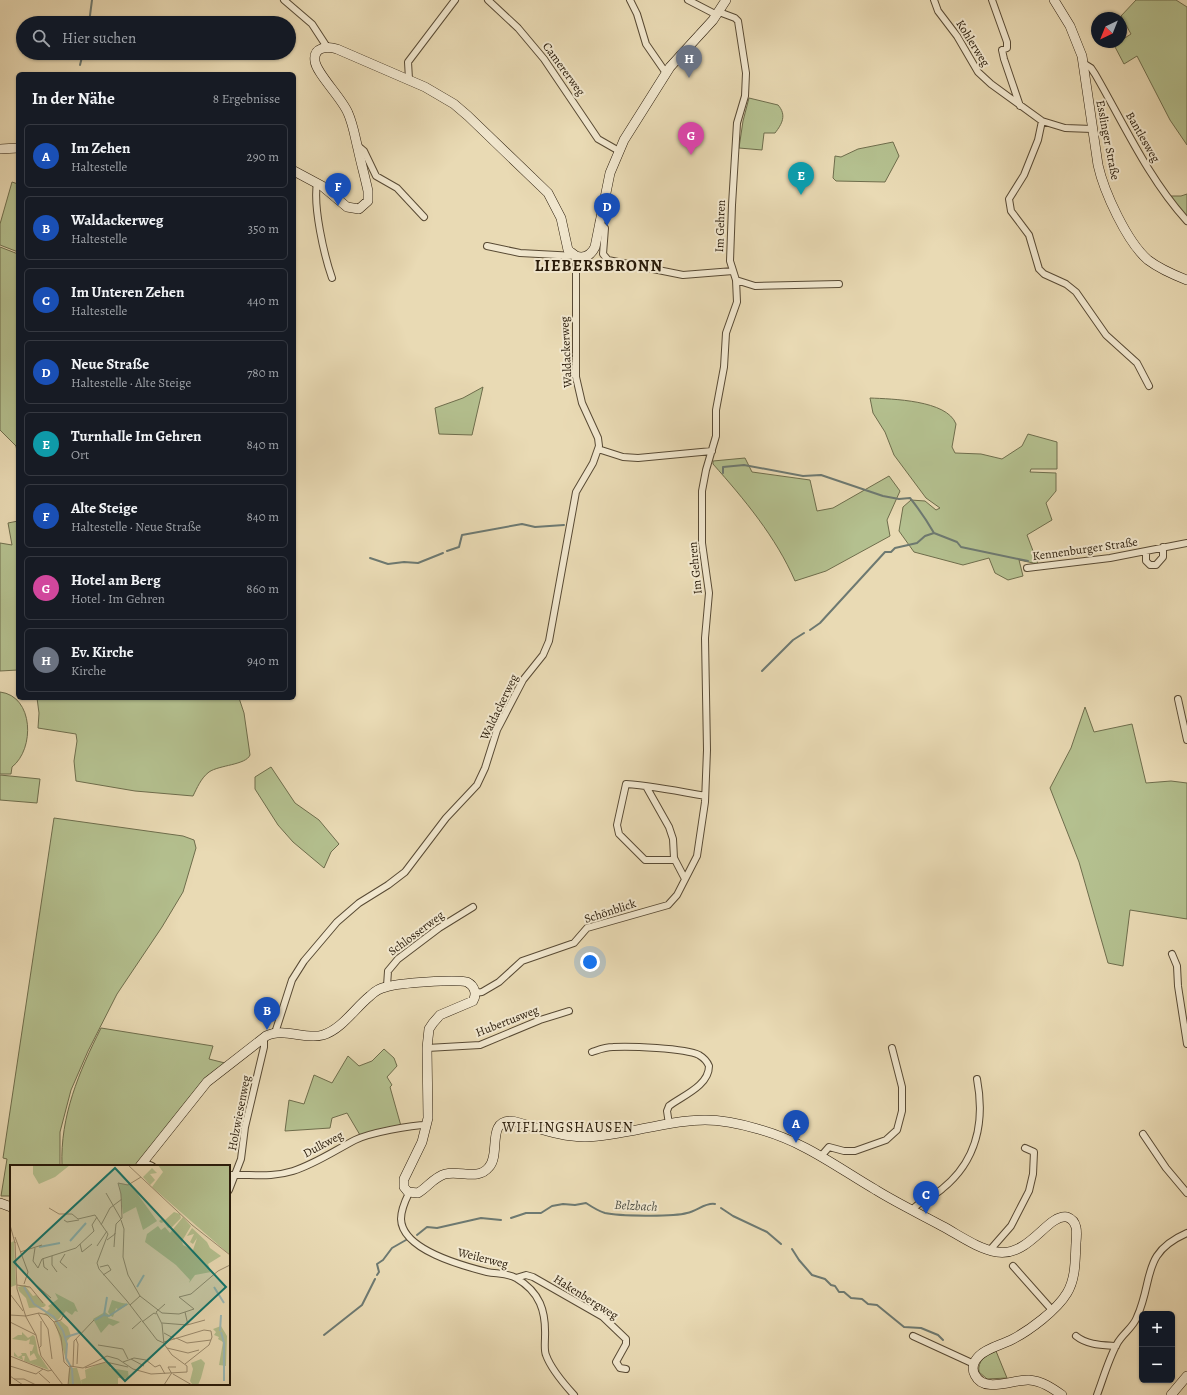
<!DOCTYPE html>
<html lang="de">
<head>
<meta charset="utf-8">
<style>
  :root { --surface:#171b24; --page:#242831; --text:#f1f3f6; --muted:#9ea1a6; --line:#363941; --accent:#db2777 }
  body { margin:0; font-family:Alegreya,serif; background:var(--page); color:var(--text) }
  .controls { position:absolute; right:12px; bottom:12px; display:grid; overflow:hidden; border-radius:6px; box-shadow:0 1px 3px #0004 }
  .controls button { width:36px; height:36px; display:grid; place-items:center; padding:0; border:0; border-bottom:1px solid var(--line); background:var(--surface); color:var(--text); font:20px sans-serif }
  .compass { position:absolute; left:1091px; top:12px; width:36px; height:36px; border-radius:50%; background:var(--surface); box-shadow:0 1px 3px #0004; rotate:223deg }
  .you { position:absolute; left:590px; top:962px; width:14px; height:14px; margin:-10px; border:3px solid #fff; border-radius:50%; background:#1a73e8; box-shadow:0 0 0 6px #1a73e833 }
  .badge { display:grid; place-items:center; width:26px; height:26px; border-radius:50%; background:var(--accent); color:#fff; font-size:13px; font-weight:700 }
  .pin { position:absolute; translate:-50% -33px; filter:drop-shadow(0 1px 2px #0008) }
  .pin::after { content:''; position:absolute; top:21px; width:14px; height:12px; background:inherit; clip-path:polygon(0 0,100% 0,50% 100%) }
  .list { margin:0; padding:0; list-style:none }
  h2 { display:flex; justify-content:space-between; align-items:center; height:52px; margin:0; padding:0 16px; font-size:17px }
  h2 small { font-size:13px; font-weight:400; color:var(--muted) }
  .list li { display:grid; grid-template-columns:26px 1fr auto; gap:12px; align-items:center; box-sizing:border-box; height:64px; margin:0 8px 8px; padding:0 8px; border:1px solid var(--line); border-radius:6px }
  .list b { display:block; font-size:15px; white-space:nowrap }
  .list p { margin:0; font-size:13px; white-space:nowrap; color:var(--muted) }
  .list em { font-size:13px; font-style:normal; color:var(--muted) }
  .icon { flex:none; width:22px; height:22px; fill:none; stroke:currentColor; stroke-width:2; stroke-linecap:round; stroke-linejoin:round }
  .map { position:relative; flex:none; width:1187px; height:1395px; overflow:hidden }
  .search { position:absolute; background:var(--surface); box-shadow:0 1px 3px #0004; left:16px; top:16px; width:280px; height:44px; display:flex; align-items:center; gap:10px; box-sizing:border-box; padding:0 14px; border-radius:22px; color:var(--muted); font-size:15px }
  .panel { position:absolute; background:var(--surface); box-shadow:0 1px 3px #0004; left:16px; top:72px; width:280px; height:628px; border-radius:6px }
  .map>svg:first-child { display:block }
  .green { fill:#b4c08f; stroke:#6e6d4c }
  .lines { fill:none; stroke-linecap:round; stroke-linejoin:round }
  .stream { stroke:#6d7971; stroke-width:2 }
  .street-casing { stroke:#584a34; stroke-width:8 }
  .secondary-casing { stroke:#281a09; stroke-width:10 }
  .street { stroke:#f1e7ce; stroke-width:6 }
  .secondary { stroke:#f1e7ce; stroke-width:9 }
  .labels { text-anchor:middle; stroke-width:4; stroke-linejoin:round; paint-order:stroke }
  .street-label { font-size:12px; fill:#281a09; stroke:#f1e7ce }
  .water-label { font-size:13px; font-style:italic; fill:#505146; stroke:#f1e7ce }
  .quarter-label { font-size:14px; letter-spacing:1px; fill:#281a09; stroke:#f1e7ce }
  .district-label { font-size:16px; font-weight:bold; letter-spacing:1px; fill:#281a09; stroke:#f1e7ce }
  .inset-river { fill:none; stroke:#9bb8b6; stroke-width:2 }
  .inset-road { fill:none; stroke:#9c8d70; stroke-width:1 }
  .view { fill:#0f766e; fill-opacity:0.15; stroke:#0f766e; stroke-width:2 }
  .inset-edge { fill:none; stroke:#281a09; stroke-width:2 }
</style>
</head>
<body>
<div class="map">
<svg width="1187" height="1395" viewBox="0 0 1187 1395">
  <rect width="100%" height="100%" fill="#e9dab4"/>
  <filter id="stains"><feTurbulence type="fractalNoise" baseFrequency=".005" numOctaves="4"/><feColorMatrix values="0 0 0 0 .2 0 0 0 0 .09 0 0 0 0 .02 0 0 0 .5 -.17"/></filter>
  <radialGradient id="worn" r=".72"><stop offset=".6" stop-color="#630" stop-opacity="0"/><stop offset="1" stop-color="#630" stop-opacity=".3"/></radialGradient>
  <path class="green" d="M1136,0H1176L1187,7V145L1170,120L1137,56L1124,64L1114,45L1131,34L1121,16Z
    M749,98L778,105C787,115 782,124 775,133H764L762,150L739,148L743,121Z
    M893,142L899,156L885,182L836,181L833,178L835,156L841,157L858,149Z
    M12,182L18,184V252L0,245V224Z
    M1187,194V218L1170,196H1181Z
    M0,247L18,254V457L16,446L0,430Z
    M483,387L472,435L439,434L435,408L463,398Z
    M870,398C892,399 947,400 956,424L952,447L955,453L981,454L1002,459L1022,446L1028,434L1057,442V469H1031L1030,472L1056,473V491L1046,503L1052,520L1027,535L1038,564L1019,560L1023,576L1008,580L995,573L989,558L963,565L914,552L899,531L903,507L911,500L925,501L936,510L940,508L926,498L894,455L885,432L873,413Z
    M745,458L752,472L810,480L817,511L833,508L889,476L900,491L887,520L890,536L826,571L795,581C776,537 744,499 713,464V461Z
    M18,521V670L0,671V543L12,545L8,523Z
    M0,692C34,696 35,749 12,767L11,774H0Z
    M37,698H239L244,713L250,755C246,765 219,765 209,772C201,778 197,788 193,796L135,791L76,781L74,761L77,741L76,734L38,728L39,713Z
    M1085,707L1094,732L1132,724L1146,783L1171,781L1187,783V919L1130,910L1123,966L1108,963L1079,862L1050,788L1071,748Z
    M271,767L295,803L319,820L339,844L331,852L324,868L293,842L278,825L255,789V777Z
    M0,775L40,779L37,803L0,800Z
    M54,818L183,836L194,840L196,848L183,892L162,927L117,994L88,1051L71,1090L60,1132V1166H11V1196H1L7,1159L3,1158Z
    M101,1028L213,1046L209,1059L225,1063L137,1166H62C60,1116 79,1072 101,1028Z
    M384,1049L394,1058L397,1066L387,1077L392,1085L390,1087L401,1126L360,1135L347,1113L332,1118L330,1128L285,1131L289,1100L304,1104L314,1075L332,1083L348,1056L359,1066L372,1061Z
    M996,1351L1007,1378L987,1379L979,1372C977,1361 986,1355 996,1351Z"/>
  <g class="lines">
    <path class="stream" d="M89,23L92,0
      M80,65L83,53
      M723,473V467L744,465L803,476L821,475L883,496L899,499L910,498C919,509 927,521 934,533L957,542L961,547L1028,561
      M447,551L459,547L462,535L522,524L535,527L564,525
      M1069,556L1092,551
      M370,558L388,564L404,562L418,563L443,553
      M810,630L820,623L885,552H891L895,548L917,543L925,536L934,533
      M762,671L793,640L804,633
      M721,1208L733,1216L767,1232L781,1244
      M511,1218L526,1213H541L552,1206L563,1204L575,1205L586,1203C592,1207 598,1211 605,1213C618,1216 673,1217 687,1213C697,1211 706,1202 715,1204
      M417,1235L427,1227L437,1228L481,1218L501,1220
      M792,1249L799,1260L812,1275L825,1279L831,1285L835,1286L839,1292H844L851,1298L862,1299L868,1304L877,1305L904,1327L921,1328L938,1335L943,1340
      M377,1275L379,1272L377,1264L383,1260L392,1248L406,1240
      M324,1335L362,1305L375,1279"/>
    <defs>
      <path id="street" d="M284,0L312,24L327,47
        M488,0L518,28L544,59L598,139L619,151
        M630,0L637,14L646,44L666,73
        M688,0L717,15
        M934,0L938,11L957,36L978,72L991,84L1042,121L1065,128L1092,129
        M992,0L1007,42V48L1002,50L1004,59L1020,106
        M1083,63L1091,68L1095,74C1124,124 1148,178 1187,221
        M409,79L408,62L455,0
        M1042,121L1038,140L1024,175L1009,199L1011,211L1029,235L1039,269L1044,274L1066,284L1076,292L1106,335L1137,363L1149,386
        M357,145L364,151L376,176L397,188L424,217
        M317,183C313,207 324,255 332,278
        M599,222L605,228L603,254L608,260L683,275L733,271
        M736,280L755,286L839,284
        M598,449L623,457L638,458L712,451
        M1146,552V561L1150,565H1156L1163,557V547
        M1027,568L1110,558L1187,543
        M1178,699L1187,740
        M647,788L669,827L673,839L674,858L685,879
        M675,860H645L619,834L617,825L626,784C653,786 678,791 705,796
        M1172,954L1177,966L1178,986L1187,1044
        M387,986L388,971L398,959L439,928L473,907
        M475,993L482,992L499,982L522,961L574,943L587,928L668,905L677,895L697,856L705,802L707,750L705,638L709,593L702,543V491L706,470L716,436V410L724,367L726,333L737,302L736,280L730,261L732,205L737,123L745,96L746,73L738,21L735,18L719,12
        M275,1033L292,980L304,961L337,922L359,903L388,885L405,872L446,818L477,785L485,768L497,730L523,680L543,655L549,641L576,492L593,463L599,446L598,438L582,403L576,377V256L520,253L487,246
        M427,1048L480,1045L540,1020L569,1011
        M592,1052C598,1050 605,1047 613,1047C629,1046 685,1048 699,1055C704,1058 707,1061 709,1066C709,1086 682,1096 669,1106L667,1111L669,1124
        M1143,1134L1166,1168L1187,1193
        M822,1155L829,1147L844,1151H855L886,1140L897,1130L902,1111V1087L892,1048
        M143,1162L152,1166
        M229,1175C251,1174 271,1178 293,1171C315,1164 334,1151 355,1140C369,1133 411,1125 427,1125
        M229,1190L241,1159L245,1127L264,1047V1038
        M409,1193C405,1201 401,1210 401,1219C402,1250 463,1266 487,1272C497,1274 507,1273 516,1278C540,1292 546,1311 545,1337C545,1343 544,1350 546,1355C551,1369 564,1384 574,1395
        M912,1210C919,1201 933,1197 942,1189C977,1161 985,1121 977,1079
        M990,1250L1011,1226L1029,1191L1033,1174L1034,1152L1025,1148
        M1013,1266L1052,1310
        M516,1278L526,1275L533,1277L603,1317L626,1339V1344L616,1362L620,1368L626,1369
        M913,1336L974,1364
        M1076,1336C1087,1345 1102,1345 1116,1346
        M1097,1395C1103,1379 1109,1358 1117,1344C1122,1334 1133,1328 1137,1317C1154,1279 1141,1253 1187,1233"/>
      <path id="secondary" d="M1054,0L1070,26L1082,56L1098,165C1104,192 1127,242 1148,260C1160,269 1174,275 1187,280
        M0,149L18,148
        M294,171L322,186L347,207L359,209L368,201V191C365,177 361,163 358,149C355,137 353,124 348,113C342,98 316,73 315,61C313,47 327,46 337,49L425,87L454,104L468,116L548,193L561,218L568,250L576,256C585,259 591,255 595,247L610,173L624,140L670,67L713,20L726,0
        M140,1166L207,1082L266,1036C283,1027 305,1040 323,1035C342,1029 355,1008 370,996C374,992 380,988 386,987C399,983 455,979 467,982C475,986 477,994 473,1001L440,1015L433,1023L429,1029L427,1048L428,1118L422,1142L404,1179V1187L408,1192L418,1193C428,1187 434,1177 445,1174C460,1170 478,1181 489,1167C501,1154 486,1120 512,1121C537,1127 559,1137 585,1137C626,1136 665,1120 705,1120C723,1120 741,1124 758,1129C805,1142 835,1166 876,1190C897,1203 920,1214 942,1226C959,1235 978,1249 997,1252C1030,1257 1047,1214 1067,1217C1078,1221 1077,1232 1076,1243C1075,1260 1076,1278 1067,1293C1057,1310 1029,1331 1011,1340C1001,1345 987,1348 979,1356C974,1361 971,1368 975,1375C984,1394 1014,1379 1029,1380C1042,1381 1052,1388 1062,1395
        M0,1203L11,1207
        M1171,1395L1187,1376"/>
    </defs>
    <use href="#street" class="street-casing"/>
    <use href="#secondary" class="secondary-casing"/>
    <use href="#street" class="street"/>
    <use href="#secondary" class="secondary"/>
  </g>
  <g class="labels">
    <g class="street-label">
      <text transform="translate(973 43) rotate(58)" y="4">Kohlerweg</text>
      <text transform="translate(564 69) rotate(54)" y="4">Camererweg</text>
      <text transform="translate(1143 137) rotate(60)" y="4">Bantlesweg</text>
      <text transform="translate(1108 140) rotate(79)" y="4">Esslinger Straße</text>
      <text transform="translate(720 226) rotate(-88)" y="4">Im Gehren</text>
      <text transform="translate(566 352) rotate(-93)" y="4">Waldackerweg</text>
      <text transform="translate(1085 549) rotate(-8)" y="4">Kennenburger Straße</text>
      <text transform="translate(695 568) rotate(-96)" y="4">Im Gehren</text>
      <text transform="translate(499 707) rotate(-64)" y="4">Waldackerweg</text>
      <text transform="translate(610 911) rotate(-18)" y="4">Schönblick</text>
      <text transform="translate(416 933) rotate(-37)" y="4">Schlosserweg</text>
      <text transform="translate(507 1021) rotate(-21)" y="4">Hubertusweg</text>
      <text transform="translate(239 1113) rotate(-79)" y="4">Holzwiesenweg</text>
      <text transform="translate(323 1144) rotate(-28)" y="4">Dulkweg</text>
      <text transform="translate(483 1258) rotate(14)" y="4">Weilerweg</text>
      <text transform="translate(586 1297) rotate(32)" y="4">Hakenbergweg</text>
    </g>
    <g class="water-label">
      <text transform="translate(636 1205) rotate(3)" y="5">Belzbach</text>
    </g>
    <g class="quarter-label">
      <text x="568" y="1132">WIFLINGSHAUSEN</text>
    </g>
    <g class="district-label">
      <text x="599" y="271">LIEBERSBRONN</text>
    </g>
  </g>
  <g transform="translate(10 1165)">
    <rect width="220" height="220" fill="#e9dab4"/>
    <path d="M23,0H60L45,12L29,19L23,9ZM148,0H220V90L142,22L153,7ZM142,3L147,8L140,9L145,15L140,20L133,12ZM109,18L121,20L147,56L133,65L126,42L113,49ZM164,47L170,49L171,53L162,62L158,63L154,57L151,58L149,56L153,53L155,55ZM173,52L181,61L172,76L173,80L183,85L187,73L183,79L180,77L184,69L177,71L182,63L197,77L200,83L211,91L198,99L201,107L185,110L179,118L180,115L166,100L135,77L137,69L148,61L151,65L155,62L160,68ZM4,76L6,120L1,122L0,78ZM15,120L21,124L16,122L23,131L26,130L36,140L34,142L19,143L16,133L9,126L8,122ZM45,128L64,138L68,147L65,146L62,150L56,146L47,156L34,149L40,143L38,141L48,134ZM102,135L112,138L119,139L109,145L106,143L103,152L101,151L98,147ZM95,147L99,150L98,153L110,157L103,161L99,159L91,168L83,154ZM51,156L58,162L61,171L57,176V198L45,157ZM211,161L217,171L216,201L209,200L213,177L208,174L209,172L204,170L206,167L203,164ZM12,167L18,173L23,170L25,172L28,188L39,205L14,196L15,191H12L13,195L4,191V187L8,192L12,190L11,188H16L20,196L27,194L24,188L20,191V186H22L24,180L19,179L20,174L16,176L2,174L8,170H12ZM191,194L195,198L191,213L188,220L182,219L180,216L183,204L181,198ZM91,198H101L100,203L118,206L119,214L108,213V220H72L71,215L76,213L75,205ZM59,203H67L72,220H58Z" fill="#b4c08f"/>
    <path class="inset-river" d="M60,76L76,58M29,82L50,78M14,122L24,139L44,152L53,166L57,179L56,193L62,204L63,220M127,122L134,110M204,122L214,138M94,150L97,132M85,155L94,150L99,151L117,139M210,166L211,150M211,167L214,178V216M56,172L69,168"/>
    <path class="inset-road" d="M118,0L182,60L220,90M108,18L118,20L131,12M96,28L111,54M39,43L49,49H62L68,54L85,50L98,69L87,98L89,104L117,136L147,175L154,178M54,55L57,57L69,55M111,55L114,64L113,92L118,110L130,131L152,148L169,149L184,144L169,132L181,129L208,106L220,100M0,60L5,78M91,60L100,43L112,34M5,72L18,107L14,119M97,75L105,69L106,59L112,53L111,29L108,18M5,77L7,124L16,152L26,170L31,191L53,220M70,79L72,87L82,79M87,81L97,66M104,82L105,68M25,83L23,96L28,103L32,94L66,83L84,66L82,60L87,52M10,87L32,80M55,89L50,97L57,103M42,91V100L47,107M33,94L34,102L38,105M90,102L98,100L101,105L93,110M19,114L41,133M7,120L20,122L33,138M0,129L13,146M120,140L130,131M175,147L178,160M28,148L38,164L42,194M0,150L16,151M16,151L29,148L37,150L44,157L51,172L54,197L59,202M0,157L26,170M44,157L51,155L53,151L60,156M132,157L144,148L146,149M152,158L177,160L195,155M122,164L131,156M154,168L165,174M166,173L177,178L201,175M66,174L68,179L67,199M154,177L194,165L201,166L202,172L199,180L175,199M88,180L113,184L118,194M29,183L31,181V156M157,183L178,188L189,185M0,191L38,206L42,205M121,194L134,201M113,197L124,193L136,195L145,202L150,200L155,209M0,201L26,209L33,204M63,201L64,176L84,155M75,203L96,197L118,202M29,208L40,218M162,209L158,202H166M163,209L182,220M0,211L13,220M4,214H14L26,220M58,220L60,201L73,203L97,191L108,194L123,204L141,209L177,207V201L162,190L154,179L152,159L146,147L155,139M115,220H128M154,220L161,209"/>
    <path class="view" d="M105,3L216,122L115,216L4,97Z"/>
    <rect width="220" height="220" class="inset-edge"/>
  </g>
  <rect width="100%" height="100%" filter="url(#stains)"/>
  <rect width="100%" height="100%" fill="url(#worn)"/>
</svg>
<div class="controls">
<button>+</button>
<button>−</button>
</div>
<svg class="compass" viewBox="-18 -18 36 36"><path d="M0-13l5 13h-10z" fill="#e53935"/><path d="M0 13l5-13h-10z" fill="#9ea1a6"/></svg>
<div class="you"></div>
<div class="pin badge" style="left:796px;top:1143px;background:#1a4fb4">A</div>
<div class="pin badge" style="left:267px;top:1030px;background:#1a4fb4">B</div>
<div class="pin badge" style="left:926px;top:1214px;background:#1a4fb4">C</div>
<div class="pin badge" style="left:607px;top:226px;background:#1a4fb4">D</div>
<div class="pin badge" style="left:801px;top:195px;background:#0f9aa8">E</div>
<div class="pin badge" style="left:338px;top:206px;background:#1a4fb4">F</div>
<div class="pin badge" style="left:691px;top:155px;background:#d1479c">G</div>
<div class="pin badge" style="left:689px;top:78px;background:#6b7280">H</div>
<div class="search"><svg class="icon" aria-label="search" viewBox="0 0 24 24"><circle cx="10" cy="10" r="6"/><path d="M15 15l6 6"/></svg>Hier suchen</div>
<section class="panel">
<h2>In der Nähe<small>8 Ergebnisse</small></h2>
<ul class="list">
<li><span class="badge" style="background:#1a4fb4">A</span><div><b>Im Zehen</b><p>Haltestelle</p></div><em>290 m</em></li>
<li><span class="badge" style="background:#1a4fb4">B</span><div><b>Waldackerweg</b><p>Haltestelle</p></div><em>350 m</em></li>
<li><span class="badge" style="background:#1a4fb4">C</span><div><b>Im Unteren Zehen</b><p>Haltestelle</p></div><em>440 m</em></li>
<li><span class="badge" style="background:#1a4fb4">D</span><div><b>Neue Straße</b><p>Haltestelle · Alte Steige</p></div><em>780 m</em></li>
<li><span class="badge" style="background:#0f9aa8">E</span><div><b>Turnhalle Im Gehren</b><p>Ort</p></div><em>840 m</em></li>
<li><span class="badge" style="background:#1a4fb4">F</span><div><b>Alte Steige</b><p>Haltestelle · Neue Straße</p></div><em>840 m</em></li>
<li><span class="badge" style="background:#d1479c">G</span><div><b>Hotel am Berg</b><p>Hotel · Im Gehren</p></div><em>860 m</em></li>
<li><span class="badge" style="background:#6b7280">H</span><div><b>Ev. Kirche</b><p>Kirche</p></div><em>940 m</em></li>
</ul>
</section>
</div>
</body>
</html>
